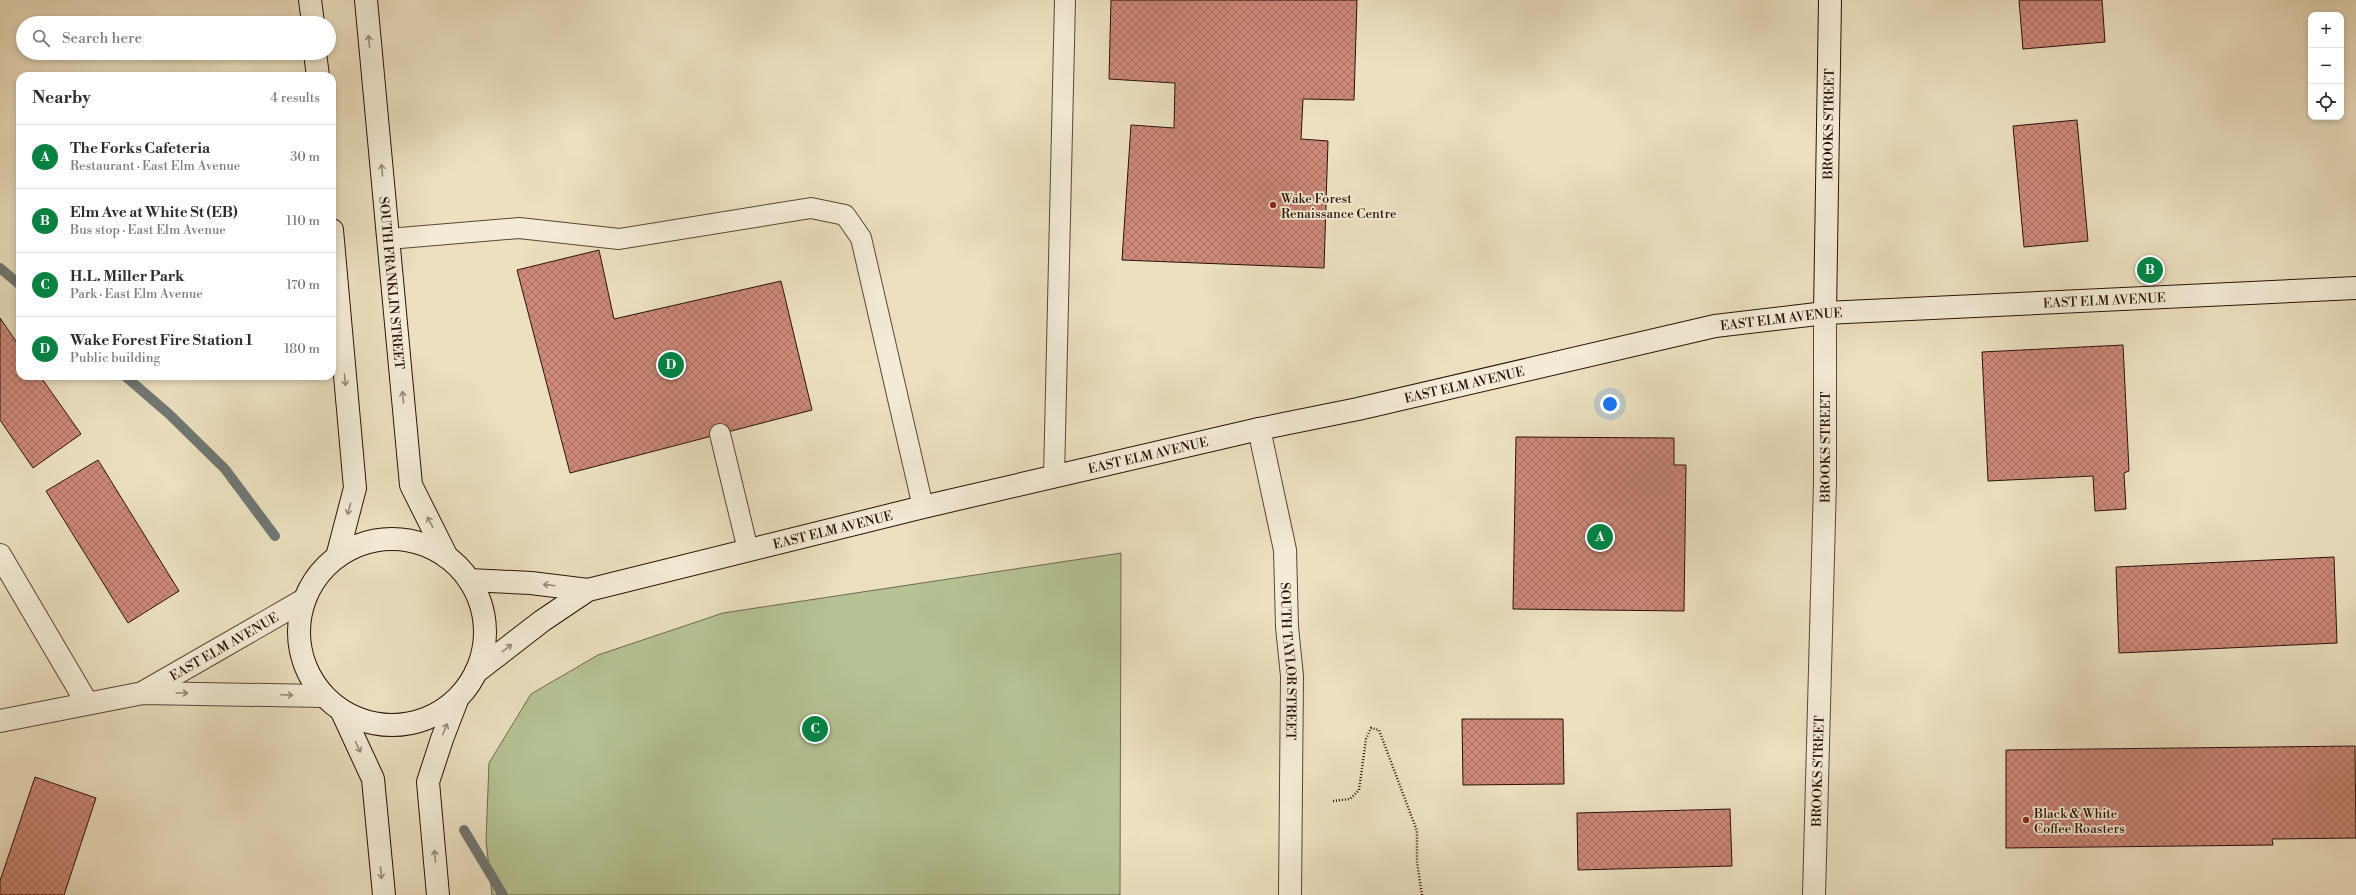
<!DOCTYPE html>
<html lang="en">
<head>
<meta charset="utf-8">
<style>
  :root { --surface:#fff; --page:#f7f7f7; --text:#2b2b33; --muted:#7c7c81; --line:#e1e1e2; --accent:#0b8043 }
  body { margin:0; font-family:"Libre Bodoni",serif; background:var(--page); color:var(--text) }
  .controls { position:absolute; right:12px; top:12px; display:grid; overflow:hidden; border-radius:8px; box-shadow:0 2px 6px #0003 }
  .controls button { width:36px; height:36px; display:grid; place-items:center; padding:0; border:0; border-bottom:1px solid var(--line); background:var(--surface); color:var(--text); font:20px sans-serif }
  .you { position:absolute; left:1610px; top:404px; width:14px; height:14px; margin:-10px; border:3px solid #fff; border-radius:50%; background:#1a73e8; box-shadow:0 0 0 6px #1a73e833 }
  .badge { display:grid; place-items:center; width:26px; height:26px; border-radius:50%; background:var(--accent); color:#fff; font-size:13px; font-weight:700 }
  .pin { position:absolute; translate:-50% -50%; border:2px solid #fff; box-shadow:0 1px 4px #0006 }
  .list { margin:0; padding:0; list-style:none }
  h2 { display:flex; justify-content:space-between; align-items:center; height:52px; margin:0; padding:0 16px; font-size:17px }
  h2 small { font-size:13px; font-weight:400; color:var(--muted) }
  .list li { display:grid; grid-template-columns:26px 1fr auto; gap:12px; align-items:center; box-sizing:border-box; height:64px; padding:0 16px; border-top:1px solid var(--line) }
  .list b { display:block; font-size:15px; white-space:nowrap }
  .list p { margin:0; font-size:13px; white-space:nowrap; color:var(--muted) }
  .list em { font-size:13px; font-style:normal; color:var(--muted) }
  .icon { flex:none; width:22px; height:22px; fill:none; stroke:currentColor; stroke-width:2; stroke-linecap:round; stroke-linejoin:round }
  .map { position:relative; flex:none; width:2356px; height:895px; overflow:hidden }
  .search { position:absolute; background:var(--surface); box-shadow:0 2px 6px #0003; left:16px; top:16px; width:320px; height:44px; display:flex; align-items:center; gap:10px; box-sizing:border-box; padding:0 14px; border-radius:22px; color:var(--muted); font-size:15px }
  .panel { position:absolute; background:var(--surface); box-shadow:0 2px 6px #0003; left:16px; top:72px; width:320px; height:308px; border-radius:12px }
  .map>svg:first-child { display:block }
  .green { fill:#b5c394; stroke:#706a4c }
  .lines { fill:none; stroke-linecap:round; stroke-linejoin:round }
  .stream { stroke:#707774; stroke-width:10 }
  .building { fill:url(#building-cross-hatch); stroke:#2a1205 }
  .lane-casing { stroke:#5a4634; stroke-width:22 }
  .street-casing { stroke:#5a4634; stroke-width:24 }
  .secondary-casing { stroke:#2a1205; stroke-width:24 }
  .path { stroke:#2a1205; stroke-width:2.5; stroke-dasharray:1 2; stroke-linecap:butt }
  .lane { stroke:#f3ebd6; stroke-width:20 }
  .street { stroke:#f3ebd6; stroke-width:22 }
  .secondary { stroke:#f3ebd6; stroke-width:22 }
  .oneway { stroke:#998978 }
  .poi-dot { fill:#8f2418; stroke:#f3ebd6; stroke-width:1.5 }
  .labels { text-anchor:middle; stroke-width:3.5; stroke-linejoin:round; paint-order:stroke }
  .street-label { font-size:13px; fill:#2a1205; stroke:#f3ebd6 }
  .poi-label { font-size:13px; fill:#2a1205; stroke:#f3ebd6; text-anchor:start }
</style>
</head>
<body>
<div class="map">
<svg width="2356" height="895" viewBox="0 0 2356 895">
  <defs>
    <pattern id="building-cross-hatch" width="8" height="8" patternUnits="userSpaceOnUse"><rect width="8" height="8" fill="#cd8979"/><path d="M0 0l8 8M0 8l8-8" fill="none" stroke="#a76f61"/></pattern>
  </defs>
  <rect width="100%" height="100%" fill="#ece0c0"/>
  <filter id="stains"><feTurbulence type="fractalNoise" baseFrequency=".005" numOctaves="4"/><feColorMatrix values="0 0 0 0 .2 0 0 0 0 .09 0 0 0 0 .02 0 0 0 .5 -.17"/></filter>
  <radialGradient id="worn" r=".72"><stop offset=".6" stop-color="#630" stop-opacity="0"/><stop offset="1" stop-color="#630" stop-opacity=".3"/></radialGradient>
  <path class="green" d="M1121,553L1120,895H492L486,841L489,763L531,694L598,655L723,613Z"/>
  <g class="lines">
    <path class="stream" d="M0,268L20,285
      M125,376L169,414L225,469L275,536
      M464,830L503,895"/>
  </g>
  <path class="building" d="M1111,0H1357L1354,100L1303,99L1301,139L1328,141L1324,268L1122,260L1131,125L1174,128L1175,83L1109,79Z
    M2019,0H2102L2105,42L2023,49Z
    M2077,120L2088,241L2024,247L2013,126Z
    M599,250L614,319L781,281L812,410L570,473L517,270Z
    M0,318L20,347V376H40L81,434L33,468L0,420Z
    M2123,345L2129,471L2124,473L2126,509L2095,511L2093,476L1988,481L1982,352Z
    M1516,437L1674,438V465H1686L1684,611L1513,609Z
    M98,460L179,591L128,623L46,491Z
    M2334,557L2337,643L2119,653L2116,567Z
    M1462,719H1563L1564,784L1463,785Z
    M2355,746L2356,838L2272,839L2273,845L2006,848V750Z
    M35,777L96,798L64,895H0V881Z
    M1730,809L1732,866L1578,870L1577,813Z"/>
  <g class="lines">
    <defs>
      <path id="lane" d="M388,239L519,228L619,239L811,208L845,215L861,238L923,507
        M720,434L748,550
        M1054,477L1065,0"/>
      <g id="street">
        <path id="s1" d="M1259,429L1285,550L1287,627L1292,676L1290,895"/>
        <path d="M0,555L87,703"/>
        <path id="s2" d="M144,692L304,600"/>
        <path d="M0,721L143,693L323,696"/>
        <path id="s3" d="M1814,895L1825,481V313"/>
      </g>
      <g id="secondary">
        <path d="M310,0L313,23"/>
        <path id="s4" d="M366,0L411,485L447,557"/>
        <path d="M315,53L318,76"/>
        <path d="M332,230L355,488L337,557"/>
        <path id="s5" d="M1825,313L1830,0"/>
        <circle cx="392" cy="632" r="93"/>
        <path d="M469,580L531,583L588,590"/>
        <path id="s6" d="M476,672L542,621L588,590L923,507L1259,429L1358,409L1715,326L1825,313L2356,288"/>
        <path d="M342,712L373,779L384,895"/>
        <path d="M438,895L428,782L442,739L457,700"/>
      </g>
    </defs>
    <use href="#lane" class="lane-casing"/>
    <use href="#street" class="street-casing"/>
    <use href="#secondary" class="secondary-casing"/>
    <path class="path" d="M1333,801L1350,799L1359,790L1366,739L1371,728L1379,730L1417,831V862L1422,895"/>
    <use href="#lane" class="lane"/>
    <use href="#street" class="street"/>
    <use href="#secondary" class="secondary"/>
  </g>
  <defs><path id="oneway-shaft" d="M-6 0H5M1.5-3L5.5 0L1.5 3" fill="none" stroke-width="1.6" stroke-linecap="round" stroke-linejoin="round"/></defs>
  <g class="oneway">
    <use href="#oneway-shaft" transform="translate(369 41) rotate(-95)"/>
    <use href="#oneway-shaft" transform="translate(382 170) rotate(-95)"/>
    <use href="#oneway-shaft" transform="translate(345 380) rotate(85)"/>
    <use href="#oneway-shaft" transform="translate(403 397) rotate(-95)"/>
    <use href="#oneway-shaft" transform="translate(349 509) rotate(105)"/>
    <use href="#oneway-shaft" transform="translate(430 522) rotate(-117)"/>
    <use href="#oneway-shaft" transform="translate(549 585) rotate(-173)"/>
    <use href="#oneway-shaft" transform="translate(507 648) rotate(-38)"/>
    <use href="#oneway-shaft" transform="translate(182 693)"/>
    <use href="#oneway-shaft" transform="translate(287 695) rotate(2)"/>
    <use href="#oneway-shaft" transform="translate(445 729) rotate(-68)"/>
    <use href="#oneway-shaft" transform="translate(358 747) rotate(65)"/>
    <use href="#oneway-shaft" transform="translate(435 856) rotate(-95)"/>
    <use href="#oneway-shaft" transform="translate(381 873) rotate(85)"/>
  </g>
  <g class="poi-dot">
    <circle cx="1273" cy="205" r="4"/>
    <circle cx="2026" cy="820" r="4"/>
  </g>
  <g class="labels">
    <g class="street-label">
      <text dy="5" stroke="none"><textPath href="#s5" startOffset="189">BROOKS STREET</textPath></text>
      <text dy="5" stroke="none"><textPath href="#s4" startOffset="284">SOUTH FRANKLIN STREET</textPath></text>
      <text dy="5" stroke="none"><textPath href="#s6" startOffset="1687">EAST ELM AVENUE</textPath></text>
      <text dy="5" stroke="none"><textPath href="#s6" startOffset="1363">EAST ELM AVENUE</textPath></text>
      <text dy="5" stroke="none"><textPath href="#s6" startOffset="1039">EAST ELM AVENUE</textPath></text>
      <text dy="5" stroke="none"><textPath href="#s3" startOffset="448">BROOKS STREET</textPath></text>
      <text dy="5" stroke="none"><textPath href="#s6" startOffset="715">EAST ELM AVENUE</textPath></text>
      <text dy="5" stroke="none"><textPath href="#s6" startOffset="391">EAST ELM AVENUE</textPath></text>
      <text dy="5" stroke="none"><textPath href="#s2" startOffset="92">EAST ELM AVENUE</textPath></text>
      <text dy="5" stroke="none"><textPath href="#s1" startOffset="235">SOUTH TAYLOR STREET</textPath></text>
      <text dy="5" stroke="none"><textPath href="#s3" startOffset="124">BROOKS STREET</textPath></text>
    </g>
    <g class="poi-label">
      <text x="1281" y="203">Wake Forest<tspan x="1281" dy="15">Renaissance Centre</tspan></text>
      <text x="2034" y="818">Black &amp; White<tspan x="2034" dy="15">Coffee Roasters</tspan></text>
    </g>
  </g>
  <rect width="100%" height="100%" filter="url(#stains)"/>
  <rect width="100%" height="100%" fill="url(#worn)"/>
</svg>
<div class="controls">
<button>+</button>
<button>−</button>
<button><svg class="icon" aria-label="locate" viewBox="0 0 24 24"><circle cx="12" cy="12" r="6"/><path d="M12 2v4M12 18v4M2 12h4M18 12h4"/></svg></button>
</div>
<div class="you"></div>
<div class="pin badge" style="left:1600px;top:537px">A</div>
<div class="pin badge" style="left:2150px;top:270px">B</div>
<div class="pin badge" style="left:815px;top:729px">C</div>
<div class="pin badge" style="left:671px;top:365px">D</div>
<div class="search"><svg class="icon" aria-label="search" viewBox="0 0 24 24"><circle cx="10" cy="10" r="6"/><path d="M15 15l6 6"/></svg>Search here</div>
<section class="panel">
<h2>Nearby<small>4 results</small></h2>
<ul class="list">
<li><span class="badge">A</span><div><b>The Forks Cafeteria</b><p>Restaurant · East Elm Avenue</p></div><em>30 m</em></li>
<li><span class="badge">B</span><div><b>Elm Ave at White St (EB)</b><p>Bus stop · East Elm Avenue</p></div><em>110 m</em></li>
<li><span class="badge">C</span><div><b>H.L. Miller Park</b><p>Park · East Elm Avenue</p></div><em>170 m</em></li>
<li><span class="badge">D</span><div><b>Wake Forest Fire Station 1</b><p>Public building</p></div><em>180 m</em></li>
</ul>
</section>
</div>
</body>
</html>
